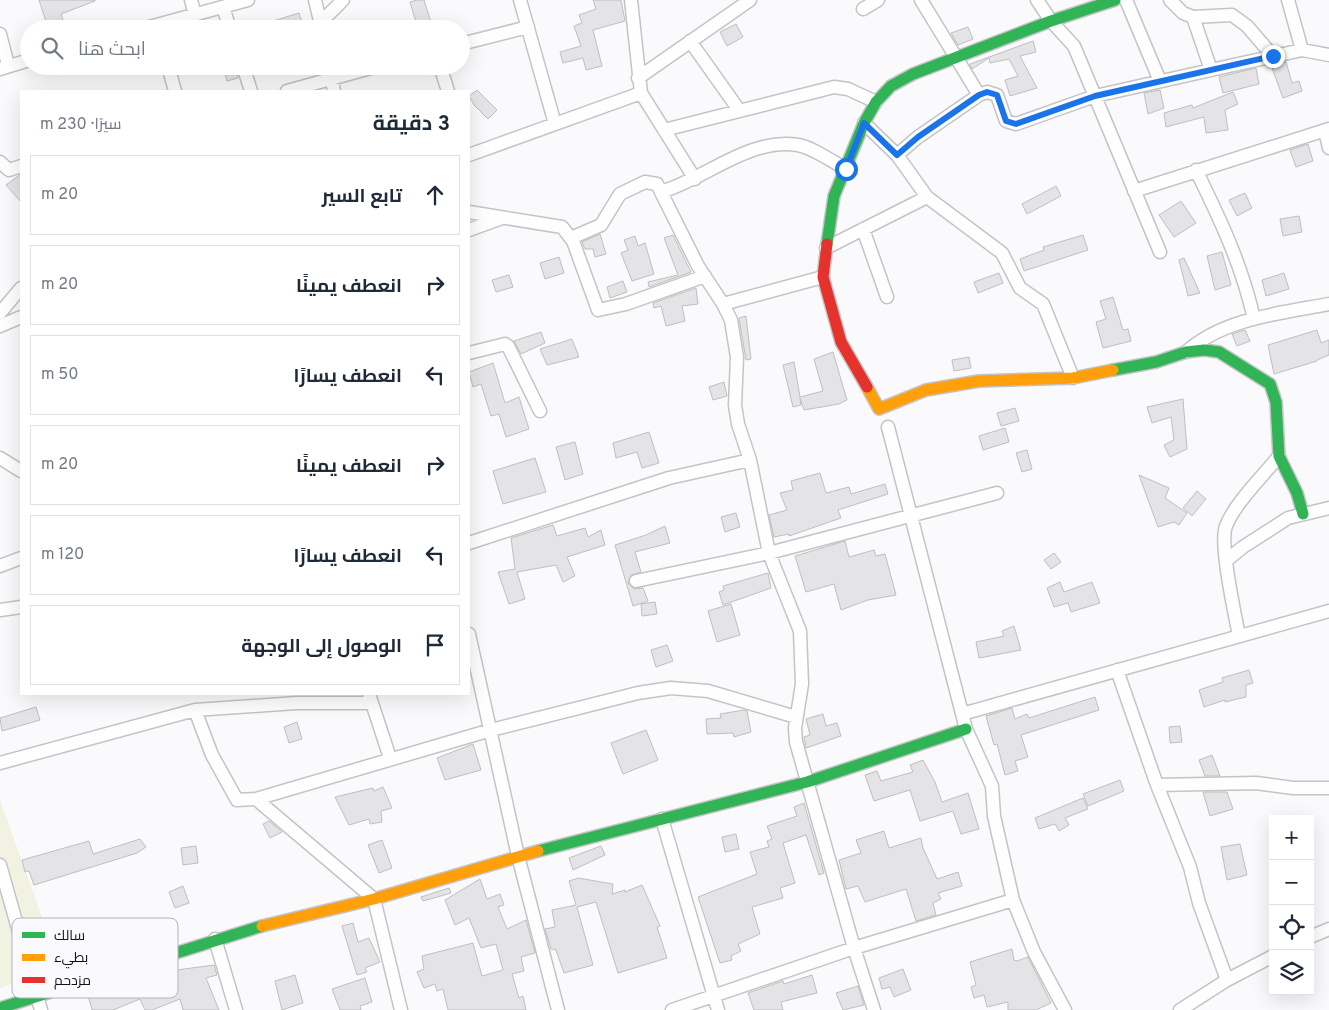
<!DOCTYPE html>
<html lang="ar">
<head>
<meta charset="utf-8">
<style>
  :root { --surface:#fff; --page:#f2f2f3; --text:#1f2937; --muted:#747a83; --line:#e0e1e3 }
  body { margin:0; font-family:Overpass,Cairo,sans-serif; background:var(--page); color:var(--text); direction:rtl }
  .controls { position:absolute; right:15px; bottom:15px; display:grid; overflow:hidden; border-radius:0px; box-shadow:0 5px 20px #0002 }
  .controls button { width:45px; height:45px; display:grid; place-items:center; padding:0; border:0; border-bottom:1px solid var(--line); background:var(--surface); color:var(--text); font:25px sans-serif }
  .stop { position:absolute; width:15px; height:15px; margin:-11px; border:4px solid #1a73e8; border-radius:50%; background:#fff }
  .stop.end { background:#1a73e8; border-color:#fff; box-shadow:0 1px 5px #0008 }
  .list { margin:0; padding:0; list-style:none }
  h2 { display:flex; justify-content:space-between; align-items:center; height:65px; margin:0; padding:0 20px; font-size:21px }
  h2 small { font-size:16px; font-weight:400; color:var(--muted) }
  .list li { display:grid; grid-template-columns:32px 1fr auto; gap:15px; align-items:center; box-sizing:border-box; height:80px; margin:0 10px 10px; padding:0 10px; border:1px solid var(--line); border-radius:0px }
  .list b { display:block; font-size:19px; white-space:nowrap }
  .list em { font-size:16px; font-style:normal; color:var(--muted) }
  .icon { flex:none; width:28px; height:28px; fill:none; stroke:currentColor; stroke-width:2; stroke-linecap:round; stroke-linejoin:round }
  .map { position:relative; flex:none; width:1329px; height:1010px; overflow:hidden; direction:ltr }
  .search { position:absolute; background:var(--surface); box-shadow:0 5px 20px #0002; left:20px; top:20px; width:450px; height:55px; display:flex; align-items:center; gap:12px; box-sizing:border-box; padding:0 18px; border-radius:28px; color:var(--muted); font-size:19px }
  .panel { position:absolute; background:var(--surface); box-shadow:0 5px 20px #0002; left:20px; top:90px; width:450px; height:605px; border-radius:0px; direction:rtl }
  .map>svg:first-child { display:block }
  .green { fill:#f1f2e1 }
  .building { fill:#e4e3e5; stroke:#bfbfc0 }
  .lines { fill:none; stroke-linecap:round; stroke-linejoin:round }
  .street-casing { stroke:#c4c4c6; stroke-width:15 }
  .fast-casing { stroke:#c4c4c6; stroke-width:14 }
  .slow-casing { stroke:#c4c4c6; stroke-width:14 }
  .jam-casing { stroke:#c4c4c6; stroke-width:14 }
  .street { stroke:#fefeff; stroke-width:12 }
  .fast { stroke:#30b455; stroke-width:11 }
  .slow { stroke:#ff9f0a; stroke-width:11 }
  .jam { stroke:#e5322d; stroke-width:11 }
  .route { stroke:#1a73e8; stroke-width:6 }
  .key { fill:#f9f9fe; stroke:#b4b4b8; stroke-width:1 }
  .key-label { font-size:14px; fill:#131315 }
</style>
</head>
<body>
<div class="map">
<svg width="1329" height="1010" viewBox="0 0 1329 1010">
  <rect width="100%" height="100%" fill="#fafafd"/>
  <path class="green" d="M0,800L60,967L0,988Z"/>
  <path class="building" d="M39,0H95V1L61,14L64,23L48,28Z
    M417,0H424L433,29H418L410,2Z
    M593,0H621L625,21L593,30L602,66L586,70L583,58L563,63L560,52L581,46L574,26L582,23L579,15L596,9Z
    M299,13L303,26L295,29H258L257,26Z
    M736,24L743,37L727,46L720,32Z
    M968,27L973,39L958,45L951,33Z
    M1033,41L1036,52L1020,56L1037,88L1010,96L1005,80L1018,76L1009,59L990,63L989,58L972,69L970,64Z
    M1286,62L1292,83L1299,81L1302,91L1283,98L1271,65Z
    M223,66H235L238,78L227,81Z
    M1256,68L1259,84L1223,93L1219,77Z
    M477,90L497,110L488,119L474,105L469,96Z
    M1160,90L1164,108L1148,114L1144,93Z
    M1233,92L1238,104L1225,110L1228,130L1206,133L1204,117L1166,127L1164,113L1192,105L1193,108Z
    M1308,144L1313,161L1296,167L1290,150Z
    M21,174V202L6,185Z
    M1056,186L1061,196L1027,214L1022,204Z
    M1245,193L1252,208L1237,216L1229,200Z
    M1181,201L1196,223L1174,237L1159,215Z
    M1299,216L1302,232L1283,236L1280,219Z
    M600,234L606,254L595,257L593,249H585L582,242Z
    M673,235L691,272L649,287L648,282L678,275L664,238Z
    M1083,235L1088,250L1024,271L1020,259L1044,250L1043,247Z
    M635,236L638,246L645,243L654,274L632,281L621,253L628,250L624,240Z
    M1222,252L1231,285L1215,290L1207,256Z
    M559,257L564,273L545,279L540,263Z
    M1184,258L1200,293L1188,296L1179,260Z
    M999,273L1003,283L978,293L974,282Z
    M1284,273L1289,289L1266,296L1262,280Z
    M509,275L513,287L496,292L492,280Z
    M623,281L627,292L610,298L607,287Z
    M696,288L698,304L682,306L685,321L666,326L661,306L654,308L653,303Z
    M1113,297L1123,330L1128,329L1131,341L1103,348L1096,322L1106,319L1100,301Z
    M746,316L751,359L746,360L739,318Z
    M1245,330L1250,341L1237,346L1232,334Z
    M1317,330L1321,343L1329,340V355L1317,360V361L1274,374L1268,345Z
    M541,332L545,343L521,354L514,341Z
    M572,339L579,357L547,365L540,349Z
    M833,352L847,400L839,404L804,410L800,398L801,405L793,407L783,365L794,362L800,397L823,391L814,359Z
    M969,357L971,368L954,371L952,360Z
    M493,363L505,403L519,397L529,429L506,437L499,414L491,416L481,384L473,387L469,372Z
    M724,382L727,396L713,400L709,387Z
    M1183,399L1187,449L1170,457L1164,445L1174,440L1171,417L1152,423L1147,407Z
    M1015,408L1019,421L1001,426L997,413Z
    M1005,428L1009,442L983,450L979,436Z
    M649,432L659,463L642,468L637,452L616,458L613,443Z
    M575,442L583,474L565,480L556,447Z
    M1027,450L1032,469L1022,472L1016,453Z
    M535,458L546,492L503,504L493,471Z
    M820,473L826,493L849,487L851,494L885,484L888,494L838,510L841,518L789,536V534L774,537L769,515L787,510L780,493L793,490L791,481Z
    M1139,475L1169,488L1165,498L1187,513L1179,525L1174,522L1158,527Z
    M1197,491L1206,499L1192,516L1183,508Z
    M736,513L740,527L725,532L721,517Z
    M553,525L557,536L585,528L588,537L601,530L605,545L567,557L575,576L563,582L556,565L517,572L525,599L509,604L498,572L515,569L511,538Z
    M665,526L670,543L635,552L641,572L631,575L628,583L634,589L643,588L648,601L633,606L615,545L646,535Z
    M845,541L849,557L874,550L876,556L885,554L896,595L868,600L841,610L834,584L806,592L795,556Z
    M1054,553L1061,562L1051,569L1044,560Z
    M768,573L771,588L723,605L719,592L724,590L723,586Z
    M1060,582L1064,592L1092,582L1100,603L1071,612L1068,603L1054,607L1047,588Z
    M655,602L657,614L642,616L641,604Z
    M731,604L740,635L717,642L708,611Z
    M1014,626L1021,650L979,658L976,642L1004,636L1002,631Z
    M667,645L673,661L656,667L651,650Z
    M1249,670L1253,683L1246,685V697L1225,702V700L1204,707L1199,690L1223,682L1222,678Z
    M1095,697L1099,710L1021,735L1028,757L1015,761L1018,771L1005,775L997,744L994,745L986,716L1012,708L1015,719L1027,714L1029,718Z
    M36,707L40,720L2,731L0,718Z
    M744,710L747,711L751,732L734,737L733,733L707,734L706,719L721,718L720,714Z
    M823,714L826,726L837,723L841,736L806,748L804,737L810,735L806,719Z
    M297,722L302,739L289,743L284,727Z
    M1180,726L1182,742L1170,743L1169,727Z
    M646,730L658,760L623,774L611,743Z
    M473,744L481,770L445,780L437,758Z
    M1212,755L1220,776H1205L1199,760Z
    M923,760L935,782L942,802L968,793L979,829L961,834L953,811L920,821L910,790L874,801L865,775L877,771L881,781L913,772L910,765Z
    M1120,780L1124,791L1088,806L1083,794Z
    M383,787L392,808L381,811L382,822L370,824L369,819L349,825L335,797L373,788L374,791Z
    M1203,792H1227L1233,809L1210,816Z
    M1083,798L1088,809L1065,818L1069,825L1059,831L1055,824L1039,829L1035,818Z
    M804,803L824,873L819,875L806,835L783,843L795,883L780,888L783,898L752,907L760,934L738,944L741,951L731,956L732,960L720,963L698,897L757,874L750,852L769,847L767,841L772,839L767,826L797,816L794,807Z
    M269,821L282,832L270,838L263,824Z
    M884,831L889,848L921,838L923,848L937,879L958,872L962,886L938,893L941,899L933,903L936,915L916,921L906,889L865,902L858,886L846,889L839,860L861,853L856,840Z
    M736,834L739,849L725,852L722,837Z
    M140,839L146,847L137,853L34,885L29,871L25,872L22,860L89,841L93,854Z
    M382,840L392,868L379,873L368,845Z
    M1240,844L1247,875L1227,880L1221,847Z
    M196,846L198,863L183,865L181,848Z
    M601,846L605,855L573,870L569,858Z
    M578,878L613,884L612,894L625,890V892L642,885L660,926L657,927L667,958L618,973L596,902L577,907L593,965L564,973L556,950L551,949L545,929L555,927L552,910L576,905L569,881Z
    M480,879L487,899L500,894L504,905L498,907L507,929L526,920L535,953L521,957L524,971L512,974L519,998L523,996L526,1010H448L443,989L437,991L435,984L424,988L417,972L424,969L422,956L473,943L482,976L503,970L496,944L481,948L469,918L455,925L445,900Z
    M183,886L189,903L175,908L169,892Z
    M449,888L451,893L423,901L421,897Z
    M353,923L358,942L369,938L380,962L365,968L367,972L357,975L342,926Z
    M1012,949L1014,960L1017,961L1028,957L1051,1003L1036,1010H1008V1002L987,1007L984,995L974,998L971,987L976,985L970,962Z
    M214,965L217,975L206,978L219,1010H183L180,999L152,1010H145L140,999L113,1010H92L87,992L117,982L119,985L137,976L148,972L150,975L161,969L162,972Z
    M903,969L911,990L894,997L890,987L882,989L879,978Z
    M295,975L303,1003L282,1010L275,981Z
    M812,975L817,993L781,1002L783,1010H754L748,993L783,981L784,984Z
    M365,978L372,1002L360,1006L361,1010H340L332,989Z
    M858,986L864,1005L843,1010L836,993Z"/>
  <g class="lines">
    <defs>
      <path id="street" d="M191,0L195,15
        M315,0L322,29
        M520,0L555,124
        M631,0L641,93L695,179
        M921,0L979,95
        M1037,0L1051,21L1074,46L1160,252
        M1126,0L1160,81
        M1170,0L1183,13L1193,17L1232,15L1247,26L1273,56
        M1288,0L1302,50
        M223,7L230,29
        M863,9L878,0
        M1193,17L1211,70
        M320,23L343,0
        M142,29L248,0
        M0,34L8,65
        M690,41L739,110
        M461,44L528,27
        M168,66L175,91
        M243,66L251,91
        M329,66L334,91
        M440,66L448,91
        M0,69L29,60
        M638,78L750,0
        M287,91L378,66
        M864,123L897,155L927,197L1002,253L1020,288L1043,304L1073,378
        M664,130L834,87L848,89L876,102
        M1325,131L1329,148
        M469,155L641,93
        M897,155L918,137L979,95L987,92L997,95L1006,121L1016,124L1095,96L1211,70L1302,50L1329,55
        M0,162L9,170L21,166
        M1196,170C1220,219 1242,265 1254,319
        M1134,191L1329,129
        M661,192C705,179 750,137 798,145C814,148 831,161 846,169
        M469,212L562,227L573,241L598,310L626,304L705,276
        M863,229L887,297
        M469,230L502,218
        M571,238L601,225L620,194L645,182L657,184L698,266L723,304L731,320L737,357L735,405L738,424L750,460L769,553L800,631L802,684L795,728L796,742L854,948L874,1010
        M826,248L927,197
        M723,304L823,277
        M0,313L21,288
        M0,326L21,317
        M1186,352C1224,318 1282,313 1329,304
        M469,353L505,344L508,346L540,411
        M888,427L966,729L992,786L994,816L1013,900L1034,952L1065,1010
        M0,458L21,471
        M469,543L669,478L750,460
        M1227,560L1243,547L1288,518L1329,508
        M0,566L21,558
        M636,581L769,553L997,493
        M0,610L21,607
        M469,634L518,856L558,1010
        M1239,636C1235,614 1219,544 1226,526C1235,503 1263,476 1279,456
        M1117,670L1157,785L1190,867L1199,903L1227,980
        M369,694L390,758
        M195,710L212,755L237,800L256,799L374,899L401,1010
        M962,714L1329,611
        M0,763L195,710L296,703H372
        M1157,785L1256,783L1293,788H1329
        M256,799L491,730L638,693L671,688L708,691L796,717
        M662,819L718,1010
        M0,865L41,1010
        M1310,937L1329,929
        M215,939L236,1010
        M672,1010L854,948L1013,900
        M1180,1010L1227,980L1273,956"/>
      <path id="fast" d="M827,244L834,196L864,123L876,102L891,86L913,74L1051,21L1115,0
        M1113,370L1156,362L1186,352L1204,350L1219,352L1270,384L1276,402L1279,456L1297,493L1303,514
        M538,851L807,782L966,729
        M0,1008L262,926"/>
      <path id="slow" d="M867,387L879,409L926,390L979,381L1073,378L1113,370
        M262,926L374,899L538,851"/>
      <path id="jam" d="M827,244L823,277L841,342L867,387"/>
    </defs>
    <use href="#street" class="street-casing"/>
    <use href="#fast" class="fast-casing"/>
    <use href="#slow" class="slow-casing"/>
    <use href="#jam" class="jam-casing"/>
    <use href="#street" class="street"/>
    <use href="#fast" class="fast"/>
    <use href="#slow" class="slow"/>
    <use href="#jam" class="jam"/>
  </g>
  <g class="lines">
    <path class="route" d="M846,169L864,123L897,155L918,137L979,95L987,92L997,95L1006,121L1016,124L1095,96L1273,56"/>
  </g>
  <rect x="12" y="918" width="166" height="80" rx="8" class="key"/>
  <rect x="22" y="932" width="23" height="6" fill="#30b455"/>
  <rect x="22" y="954" width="23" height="7" fill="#ff9f0a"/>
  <rect x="22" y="977" width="23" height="6" fill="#e5322d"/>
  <g class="key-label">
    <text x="54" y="940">سالك</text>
    <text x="54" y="962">بطيء</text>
    <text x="54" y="985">مزدحم</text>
  </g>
</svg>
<div class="controls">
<button>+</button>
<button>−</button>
<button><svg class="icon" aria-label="locate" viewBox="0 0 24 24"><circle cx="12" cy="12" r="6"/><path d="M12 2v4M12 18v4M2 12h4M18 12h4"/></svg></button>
<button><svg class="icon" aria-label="layers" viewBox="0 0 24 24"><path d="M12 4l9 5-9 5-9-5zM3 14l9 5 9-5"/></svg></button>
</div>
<div class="stop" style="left:846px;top:169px"></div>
<div class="stop end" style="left:1273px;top:56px"></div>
<div class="search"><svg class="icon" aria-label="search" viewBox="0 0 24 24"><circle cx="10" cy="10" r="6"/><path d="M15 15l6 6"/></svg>ابحث هنا</div>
<section class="panel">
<h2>3 دقيقة<small>سيرًا · 230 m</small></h2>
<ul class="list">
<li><svg class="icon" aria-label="ahead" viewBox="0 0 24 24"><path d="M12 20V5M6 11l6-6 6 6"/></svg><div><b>تابع السير</b></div><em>20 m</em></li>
<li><svg class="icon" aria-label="right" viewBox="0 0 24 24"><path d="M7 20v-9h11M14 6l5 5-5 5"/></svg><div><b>انعطف يمينًا</b></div><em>20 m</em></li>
<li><svg class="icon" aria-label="left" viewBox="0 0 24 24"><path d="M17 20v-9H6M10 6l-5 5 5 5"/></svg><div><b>انعطف يسارًا</b></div><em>50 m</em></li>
<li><svg class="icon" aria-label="right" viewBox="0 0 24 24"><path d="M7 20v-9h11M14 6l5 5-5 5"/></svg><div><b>انعطف يمينًا</b></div><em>20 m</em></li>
<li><svg class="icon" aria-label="left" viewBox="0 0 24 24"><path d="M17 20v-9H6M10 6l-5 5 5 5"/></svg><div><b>انعطف يسارًا</b></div><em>120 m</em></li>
<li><svg class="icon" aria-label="arrive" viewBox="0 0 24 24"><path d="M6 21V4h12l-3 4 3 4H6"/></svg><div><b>الوصول إلى الوجهة</b></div></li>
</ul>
</section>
</div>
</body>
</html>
